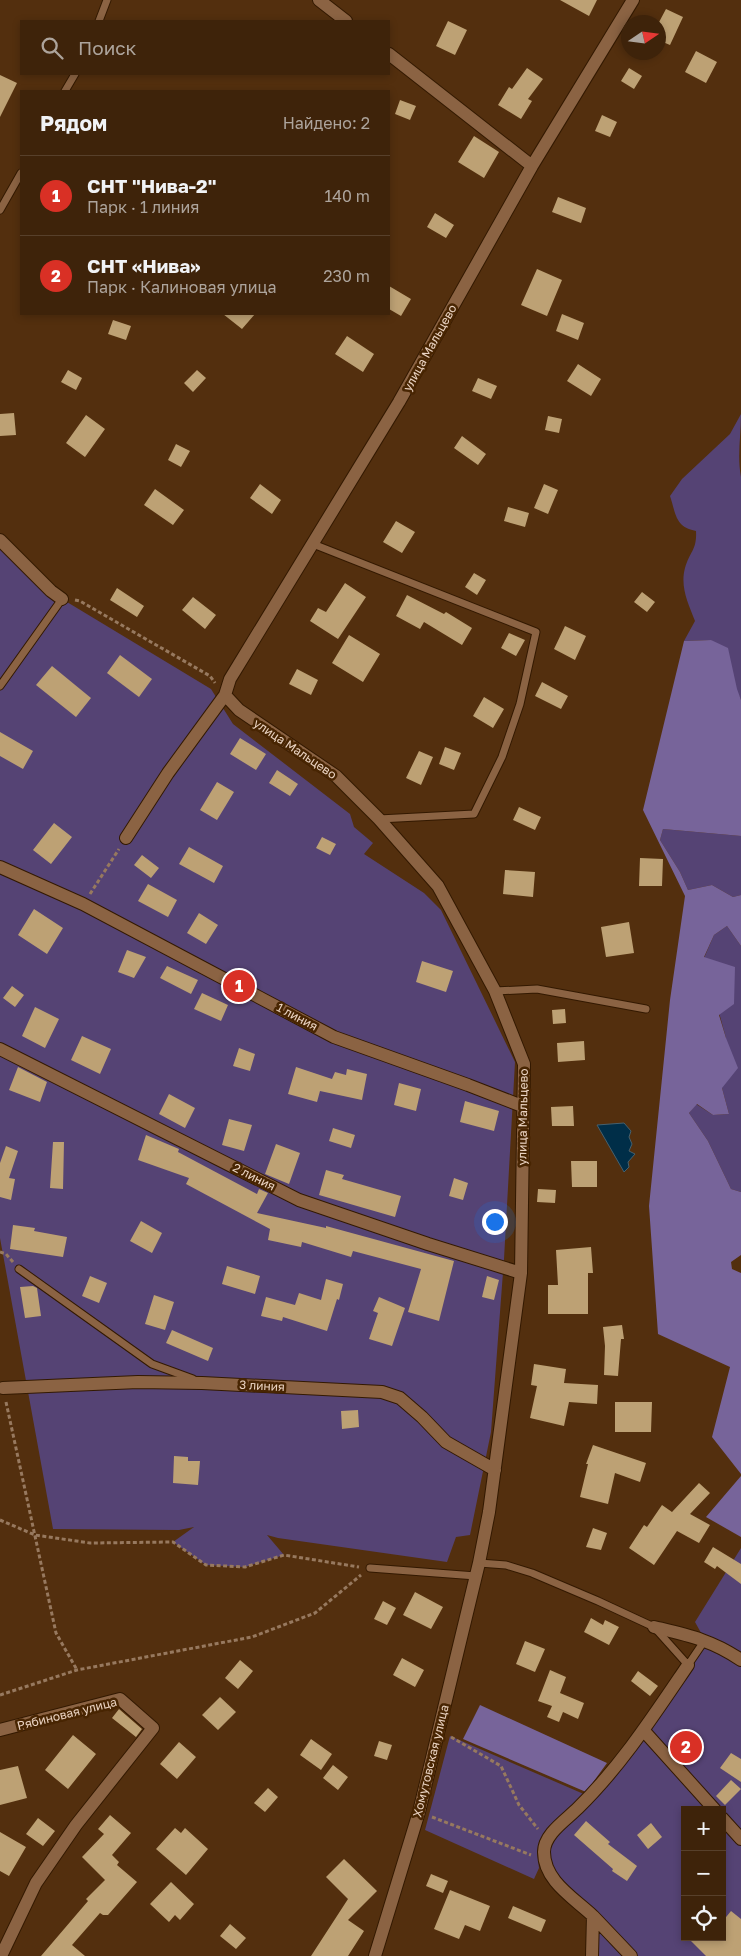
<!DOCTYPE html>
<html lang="ru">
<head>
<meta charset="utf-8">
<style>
  :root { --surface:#3e230a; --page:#452b13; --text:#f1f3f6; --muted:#ada49c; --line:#57402b; --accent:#d93025 }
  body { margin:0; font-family:"Golos Text",sans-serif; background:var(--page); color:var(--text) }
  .controls { position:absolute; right:15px; bottom:15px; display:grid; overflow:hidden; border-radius:0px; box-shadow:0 2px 8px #0003 }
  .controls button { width:45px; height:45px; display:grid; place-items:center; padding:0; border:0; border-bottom:1px solid var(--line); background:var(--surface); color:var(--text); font:25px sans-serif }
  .compass { position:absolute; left:621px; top:15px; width:45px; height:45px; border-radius:50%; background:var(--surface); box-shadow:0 2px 8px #0003; rotate:77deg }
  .you { position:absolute; left:494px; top:1221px; width:18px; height:18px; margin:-12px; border:4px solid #fff; border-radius:50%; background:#1a73e8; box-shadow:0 0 0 8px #1a73e833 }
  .badge { display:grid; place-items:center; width:32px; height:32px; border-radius:50%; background:var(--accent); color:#fff; font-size:16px; font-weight:700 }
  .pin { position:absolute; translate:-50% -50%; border:2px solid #fff; box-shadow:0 1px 5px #0006 }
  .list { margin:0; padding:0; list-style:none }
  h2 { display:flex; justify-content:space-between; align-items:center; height:65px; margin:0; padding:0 20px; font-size:21px }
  h2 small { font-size:16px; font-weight:400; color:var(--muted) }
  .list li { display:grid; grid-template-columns:32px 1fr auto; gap:15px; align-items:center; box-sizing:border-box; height:80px; padding:0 20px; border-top:1px solid var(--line) }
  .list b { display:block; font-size:19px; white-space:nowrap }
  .list p { margin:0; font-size:16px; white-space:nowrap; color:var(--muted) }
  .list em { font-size:16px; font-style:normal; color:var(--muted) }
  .icon { flex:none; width:28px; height:28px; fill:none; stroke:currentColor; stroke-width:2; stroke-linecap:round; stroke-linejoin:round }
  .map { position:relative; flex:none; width:741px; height:1956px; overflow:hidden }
  .search { position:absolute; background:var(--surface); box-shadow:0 2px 8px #0003; left:20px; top:20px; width:370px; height:55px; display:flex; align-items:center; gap:12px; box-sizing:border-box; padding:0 18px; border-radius:0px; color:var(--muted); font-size:19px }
  .panel { position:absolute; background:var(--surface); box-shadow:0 2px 8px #0003; left:20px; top:90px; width:370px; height:225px; border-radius:0px }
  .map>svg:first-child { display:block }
  .green { fill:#554374; fill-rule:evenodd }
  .forest { fill:#77649a }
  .water { fill:#002e48; stroke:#46606d }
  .building { fill:#bda174 }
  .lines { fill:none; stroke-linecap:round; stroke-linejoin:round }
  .service-casing { stroke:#331901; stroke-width:9 }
  .minor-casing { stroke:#331901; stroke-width:14 }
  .path { stroke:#97795f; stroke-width:3; stroke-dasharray:4 2.5; stroke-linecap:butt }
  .service { stroke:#8b6343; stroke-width:7 }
  .minor { stroke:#8b6343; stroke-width:12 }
  .labels { text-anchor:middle; stroke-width:5; stroke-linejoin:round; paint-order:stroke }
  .street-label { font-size:12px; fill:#ebd4c3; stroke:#482502 }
</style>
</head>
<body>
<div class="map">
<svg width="741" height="1956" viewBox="0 0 741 1956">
  <rect width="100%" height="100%" fill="#532f0e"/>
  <path class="green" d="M741,414C741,436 737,456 741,477V700L711,640L684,641L695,621C688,603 680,587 685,568C690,551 697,550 696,531C675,527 676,514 670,496L682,479L730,434Z
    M0,545L61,607L67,602L211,689L233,724L350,814L354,827L373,843L364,854L424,893L441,910L515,1062L504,1259L491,1432L470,1535L456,1537L447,1562L278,1538L267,1535L284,1555L245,1567L206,1565L173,1542L194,1527L179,1530L53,1529L0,1238Z
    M663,829L741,836V895L733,897L712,885L688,890L680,872L660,840Z
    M727,926L741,946V1192L731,1189L708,1141L689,1113L696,1104L713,1115L729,1114L722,1088L726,1038L704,958L714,935Z
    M741,1548V1956H592L593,1916L555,1881L544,1850L592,1795L705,1640L695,1622ZM685,1810H722V1937H685Z
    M450,1736L586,1795L539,1841L537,1852L539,1868L534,1879L425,1830Z"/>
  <path class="forest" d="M711,640L728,648L737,689L741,700V836L663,829L660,840L680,872L688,890L712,885L733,897L741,895V946L727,926L714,935L704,957L735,967L734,1004L719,1015L726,1038L738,1068L722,1088L729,1114L713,1115L697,1104L689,1113L708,1141L731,1189L741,1192V1255L731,1262L732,1269L741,1273V1474L712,1437L730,1367L658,1334L649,1206L670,1000L685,896L643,810L684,641Z
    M741,1476V1537L706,1517Z
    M480,1705L607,1763L586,1792L463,1739Z"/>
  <path class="water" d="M624,1123L631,1131L629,1137L632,1144L629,1151L635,1154L628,1162L629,1167L624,1172L597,1125Z"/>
  <path class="building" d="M560,0H597L589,16Z
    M666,9L683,17L670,45L658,40V24Z
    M448,21L467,30L455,55L436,46Z
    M696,51L717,62L706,83L685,72Z
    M527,68L543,79L528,99L532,101L521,119L498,105L509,87L512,89Z
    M629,68L642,76L634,89L621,81Z
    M0,75L17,83L0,117Z
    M400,100L416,106L410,120L395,114Z
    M602,115L617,122L610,137L595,131Z
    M474,136L499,152L484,178L458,162Z
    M558,197L586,208L581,223L552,212Z
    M435,213L454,225L446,238L427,227Z
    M537,269L562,280L547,316L521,305Z
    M389,286L411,299L401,316L389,309Z
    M223,314H255L242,329Z
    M562,314L584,323L578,340L556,331Z
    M113,320L131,326L126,340L108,334Z
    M347,336L374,354L363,372L335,354Z
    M578,364L601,379L591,396L567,381Z
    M68,370L82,378L76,390L61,382Z
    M197,370L206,378L193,392L184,383Z
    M478,378L497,386L491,399L472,391Z
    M14,413L16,435L0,436V414Z
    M86,415L105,429L85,457L66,443Z
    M548,416L562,419L559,433L545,430Z
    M462,436L486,454L478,465L454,448Z
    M176,444L190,451L181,467L168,460Z
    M260,484L281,500L272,514L250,498Z
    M544,484L558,490L548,514L534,508Z
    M155,489L184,510L173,525L144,505Z
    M508,507L529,513L525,527L504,521Z
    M396,521L415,532L402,553L383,542Z
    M474,573L486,580L477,595L465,587Z
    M345,583L366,597L338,639L310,621L318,608L326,612Z
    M117,588L144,606L137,617L110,600Z
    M642,592L655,602L647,612L634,602Z
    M407,595L444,614L446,612L472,628L462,645L424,622L420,629L396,616Z
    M193,597L216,615L205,629L182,610Z
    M565,626L586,636L575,660L554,649Z
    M509,633L525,640L516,656L501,648Z
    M349,635L380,654L363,682L332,663Z
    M120,655L152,679L139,697L107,673Z
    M52,666L91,698L76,717L36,685Z
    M297,669L318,680L311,695L289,684Z
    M542,682L568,696L561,709L535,696Z
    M484,697L504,709L493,728L473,716Z
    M0,732L33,751L23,769L0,756Z
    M240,738L266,754L256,770L230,754Z
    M445,747L461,753L454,770L439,764Z
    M419,751L433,757L421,785L406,778Z
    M277,770L298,784L290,796L269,783Z
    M217,782L234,792L217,820L200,810Z
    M519,807L541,817L535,830L513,820Z
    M54,823L72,837L51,864L33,850Z
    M322,837L336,844L330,855L316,848Z
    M189,847L223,866L214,883L179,864Z
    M142,855L159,868L151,878L134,865Z
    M640,858L663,859L662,886H639Z
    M505,870L535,872L533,897L503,894Z
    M148,884L177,900L168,917L138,901Z
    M34,909L63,928L47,954L18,935Z
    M199,913L218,925L206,944L187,933Z
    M629,922L634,953L606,957L601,927Z
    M127,950L146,957L134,978L118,972Z
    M422,961L453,971L446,992L416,982Z
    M167,966L198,980L191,994L160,978Z
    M12,986L24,995L15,1007L3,998Z
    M202,993L228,1005L221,1021L194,1009Z
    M35,1007L59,1019L45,1048L22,1036Z
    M565,1009L566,1023L553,1024L552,1010Z
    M82,1036L111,1049L100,1074L71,1060Z
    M584,1041L585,1060L558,1062L557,1043Z
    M239,1048L255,1054L250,1071L233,1066Z
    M18,1067L47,1082L40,1102L9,1090Z
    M296,1067L332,1079L335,1072L346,1075L347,1069L367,1074L362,1100L320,1091L317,1102L288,1094Z
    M399,1083L421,1089L416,1111L394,1105Z
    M169,1094L195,1108L185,1128L159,1114Z
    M465,1101L499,1111L494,1131L460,1122Z
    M573,1106L574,1126H552L551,1107Z
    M229,1119L252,1125L244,1151L222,1145Z
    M333,1128L355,1135L351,1148L329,1141Z
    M146,1135L179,1149L178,1152L257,1194L259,1189L268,1193L257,1213L326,1228V1226L454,1261L439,1321L408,1312L421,1269L353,1251L351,1257L302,1242L301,1247L268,1240L270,1229L186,1184L189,1178L138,1160Z
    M53,1142H64L63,1189L50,1188Z
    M276,1144L300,1153L289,1184L265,1174Z
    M6,1146L18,1151L9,1178L15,1179L11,1200L0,1197V1163Z
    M571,1161H597V1187H572Z
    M326,1170L344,1175L342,1179L401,1196L395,1217L319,1195Z
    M454,1178L468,1183L463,1200L449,1196Z
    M538,1189L556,1190L555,1203L537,1202Z
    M141,1221L162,1233L152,1253L130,1241Z
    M13,1225L35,1228L34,1231L67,1237L63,1257L10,1249Z
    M591,1247L593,1273H588V1314H548V1285H558L556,1250Z
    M227,1266L260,1276L255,1294L222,1284Z
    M90,1276L107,1283L99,1303L82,1296Z
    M487,1276L499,1280L494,1300L482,1297Z
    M326,1279L343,1284L339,1300L337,1299L327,1331L283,1317L282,1321L261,1316L266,1297L295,1305L299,1293L321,1300Z
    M33,1286L37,1288L41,1316L25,1318L20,1287Z
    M154,1295L174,1302L165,1330L145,1324Z
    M379,1297L405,1308L392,1346L369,1339L378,1313L373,1311Z
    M622,1325L624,1339H621L618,1376L604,1375L605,1346L603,1327Z
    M172,1330L213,1348L208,1361L166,1343Z
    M534,1364L566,1369L564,1383L598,1385L597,1404L569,1402L564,1426L530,1418L537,1386L531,1385Z
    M615,1402H652L651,1432H615Z
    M358,1410L359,1427L342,1429L341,1411Z
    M593,1445L646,1463L640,1482L615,1473L608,1504L580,1497L588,1464H586Z
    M174,1456L188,1457V1461H200L198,1485L173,1483Z
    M699,1483L710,1493L690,1514L710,1525L699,1543L677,1531L654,1565L629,1548L644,1525L647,1527L662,1505L672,1512Z
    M593,1528L607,1533L601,1550L586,1547Z
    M713,1547L741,1564V1584L717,1566L715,1569L704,1562Z
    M415,1592L443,1607L431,1629L403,1615Z
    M383,1601L396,1608L387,1625L374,1619Z
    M591,1618L603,1625L605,1620L619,1627L609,1645L584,1632Z
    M525,1641L545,1649L535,1672L516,1664Z
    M402,1658L424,1670L415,1687L393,1675Z
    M240,1660L253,1671L238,1689L225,1678Z
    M550,1670L566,1677L560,1693L584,1703L578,1719L563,1712L559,1722L547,1717L552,1706L538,1701Z
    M638,1671L658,1686L650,1696L631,1681Z
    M220,1697L236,1712L218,1730L202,1715Z
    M119,1709L142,1729L136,1737L112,1718Z
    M73,1735L96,1754L68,1789L45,1770Z
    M311,1739L332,1754L321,1770L300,1755Z
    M379,1741L392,1745L387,1760L374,1756Z
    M179,1742L196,1757L177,1779L160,1764Z
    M731,1753L741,1759V1782L720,1768Z
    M333,1765L348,1777L338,1790L323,1778Z
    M18,1766L27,1798L0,1805V1770Z
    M731,1780L741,1789L725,1805L716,1796Z
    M268,1788L278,1797L265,1812L254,1803Z
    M110,1815L131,1833L112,1855L119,1862L117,1865L137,1882L108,1915H103L100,1913L72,1945L85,1956H41L88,1901L86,1899L105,1880L82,1857L104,1834L98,1829Z
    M38,1818L55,1831L43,1846L26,1834Z
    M586,1821L610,1842L608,1844L637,1866L627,1881L612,1871L613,1869L574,1835Z
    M651,1823L662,1837L648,1849L637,1835Z
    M175,1828L181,1833L185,1828L208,1849L186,1875L156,1849Z
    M0,1832L26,1847L9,1876L0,1871Z
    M344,1859L377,1891L348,1920L364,1931L348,1956H311L348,1899L326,1877Z
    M431,1874L448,1881L443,1893L426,1886Z
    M171,1882L194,1904L180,1920L175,1915L169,1922L150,1904Z
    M450,1890L490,1906L480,1931L465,1925L459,1939L434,1929Z
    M513,1906L546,1920L541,1932L508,1918Z
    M731,1911L741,1919V1956H706L687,1937H722V1922Z
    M230,1924L246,1938L236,1949L220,1936Z"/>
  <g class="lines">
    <defs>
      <path id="service" d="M99,21L107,0
        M65,91L75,74
        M0,210L21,173
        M313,544L536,632L520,704L502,757L474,814L379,819
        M0,686L62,599
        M495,991L537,989L646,1009
        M19,1269L152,1364L193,1379
        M479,1563L506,1565L532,1573L598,1601L654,1627L688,1665L705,1640
        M370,1568L476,1576"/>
      <path id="minor" d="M319,0L346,21
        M389,54L532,166
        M0,540L51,591L62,599
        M225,695L239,710L336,776L379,819L438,886L495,991L524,1064L521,1273L489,1512L479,1563L419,1812L375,1956
        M126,838L168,773L225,695L230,679L399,402L532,166L633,0
        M0,867L83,904L334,1037L468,1085L522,1106
        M0,1049L299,1200L428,1244L521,1273
        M3,1388L138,1382L202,1383L382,1392L400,1398L422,1417L446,1442L495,1470
        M654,1627C687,1635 712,1640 741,1660
        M0,1730L120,1699L153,1728L76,1825L36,1883L1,1956
        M644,1731L715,1810
        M722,1818L741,1839
        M593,1916L631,1956
        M592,1956L593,1916C574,1898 544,1881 544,1852C544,1834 566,1820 578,1808C621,1766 654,1715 688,1665"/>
    </defs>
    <use href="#service" class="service-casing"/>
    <use href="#minor" class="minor-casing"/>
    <path class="path" d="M75,600L80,601L210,676L215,683
      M90,894L119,849
      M0,1252L6,1254L13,1262
      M6,1402L56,1633L77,1670
      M0,1520L35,1535L90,1543L173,1542L206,1565L245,1567L284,1555L359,1567
      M0,1695L77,1670L252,1637L315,1613L361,1575
      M451,1737L501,1766L519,1805L538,1829
      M432,1817L531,1855"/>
    <use href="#service" class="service"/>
    <use href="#minor" class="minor"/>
  </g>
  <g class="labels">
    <g class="street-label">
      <text transform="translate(430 348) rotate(-61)" y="4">улица Мальцево</text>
      <text transform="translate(295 749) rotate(34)" y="4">улица Мальцево</text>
      <text transform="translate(297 1017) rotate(28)" y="4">1 линия</text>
      <text transform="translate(523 1117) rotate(-89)" y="4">улица Мальцево</text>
      <text transform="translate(254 1177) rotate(27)" y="4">2 линия</text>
      <text transform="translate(262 1386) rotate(3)" y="4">3 линия</text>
      <text transform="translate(67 1714) rotate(-14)" y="4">Рябиновая улица</text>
      <text transform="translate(431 1761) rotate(-76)" y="4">Хомутовская улица</text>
    </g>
  </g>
</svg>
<div class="controls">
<button>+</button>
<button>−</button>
<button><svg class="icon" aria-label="locate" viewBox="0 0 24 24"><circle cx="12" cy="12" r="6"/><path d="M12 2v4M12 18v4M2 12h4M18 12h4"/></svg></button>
</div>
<svg class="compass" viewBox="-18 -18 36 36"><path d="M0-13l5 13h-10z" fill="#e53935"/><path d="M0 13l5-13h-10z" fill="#ada49c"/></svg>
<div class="you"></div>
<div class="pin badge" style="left:239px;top:986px">1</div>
<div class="pin badge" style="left:686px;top:1747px">2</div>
<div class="search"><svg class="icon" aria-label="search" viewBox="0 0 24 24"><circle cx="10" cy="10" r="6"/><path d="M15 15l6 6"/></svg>Поиск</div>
<section class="panel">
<h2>Рядом<small>Найдено: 2</small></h2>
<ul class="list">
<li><span class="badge">1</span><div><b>СНТ &quot;Нива-2&quot;</b><p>Парк · 1 линия</p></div><em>140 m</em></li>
<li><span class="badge">2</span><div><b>СНТ «Нива»</b><p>Парк · Калиновая улица</p></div><em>230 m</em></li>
</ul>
</section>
</div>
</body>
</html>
